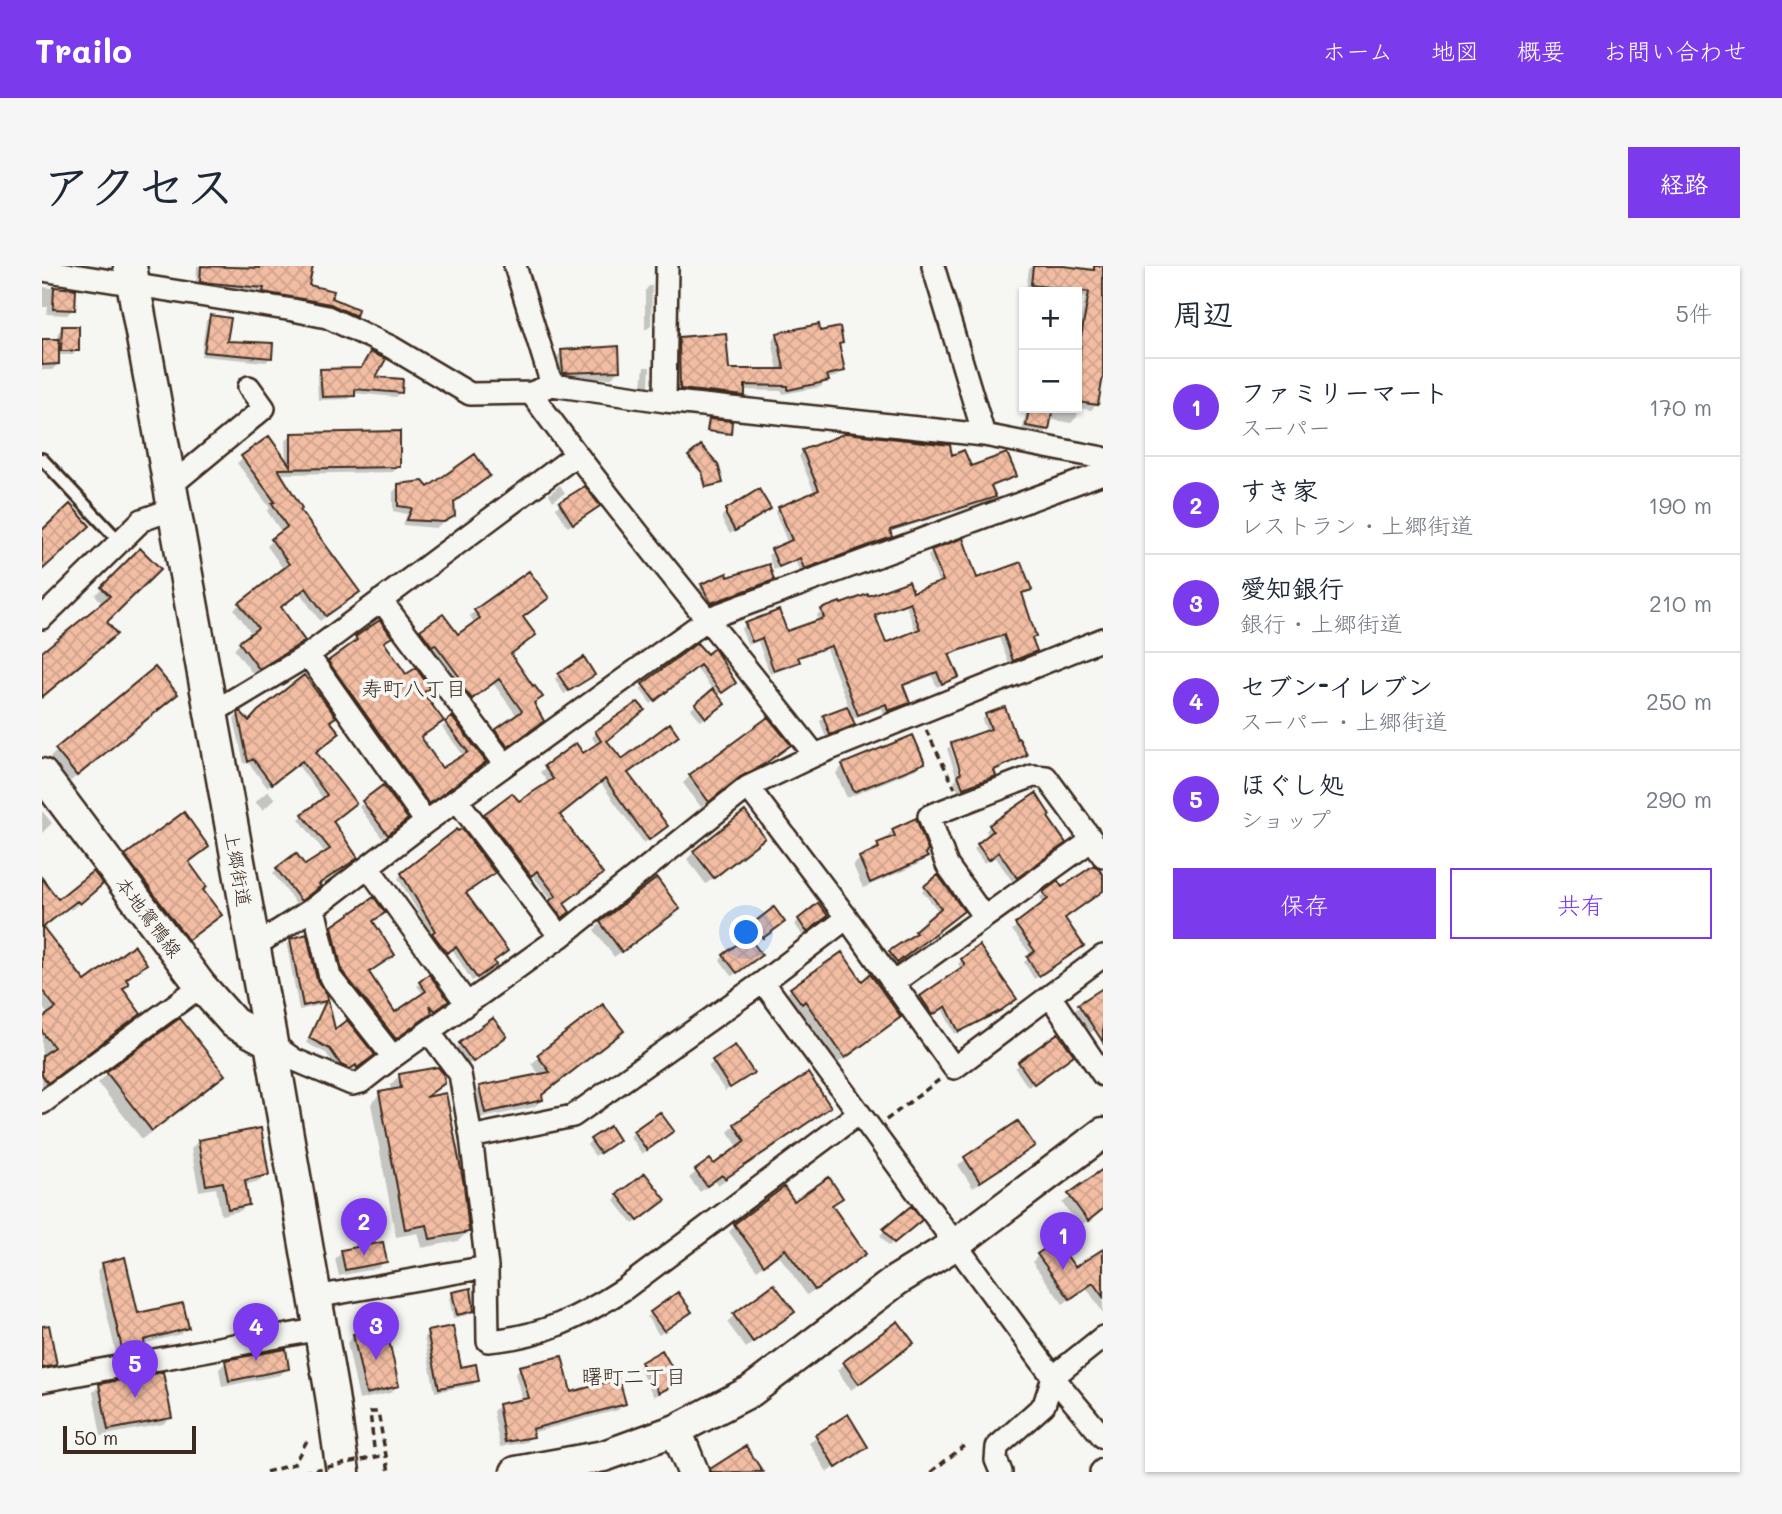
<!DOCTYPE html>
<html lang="ja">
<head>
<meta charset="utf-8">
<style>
  :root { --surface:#fff; --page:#f6f6f7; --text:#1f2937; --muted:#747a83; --line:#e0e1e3; --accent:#7c3aed }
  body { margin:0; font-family:Mali,"Klee One",sans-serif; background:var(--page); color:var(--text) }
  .controls { position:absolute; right:21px; top:21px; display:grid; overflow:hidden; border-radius:0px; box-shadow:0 2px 5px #0004 }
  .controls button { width:63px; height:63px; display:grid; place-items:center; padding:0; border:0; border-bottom:2px solid var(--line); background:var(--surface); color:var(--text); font:35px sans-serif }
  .scale { position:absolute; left:21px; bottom:18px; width:133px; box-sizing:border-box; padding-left:7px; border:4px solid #3b2a1e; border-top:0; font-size:19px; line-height:24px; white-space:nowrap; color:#3b2a1e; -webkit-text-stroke:5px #f6f6f2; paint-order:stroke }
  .you { position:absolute; left:705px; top:667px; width:24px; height:24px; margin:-18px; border:5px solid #fff; border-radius:50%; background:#1a73e8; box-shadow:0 0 0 10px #1a73e833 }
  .badge { display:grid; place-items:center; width:46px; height:46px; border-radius:50%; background:var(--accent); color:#fff; font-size:23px; font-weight:700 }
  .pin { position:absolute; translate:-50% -58px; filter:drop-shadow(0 2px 4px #0008) }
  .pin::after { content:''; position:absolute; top:37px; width:24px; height:21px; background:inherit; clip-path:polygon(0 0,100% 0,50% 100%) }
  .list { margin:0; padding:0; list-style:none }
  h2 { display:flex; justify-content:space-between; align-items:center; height:91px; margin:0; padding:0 28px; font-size:30px }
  h2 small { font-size:23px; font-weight:400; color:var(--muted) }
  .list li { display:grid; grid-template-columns:46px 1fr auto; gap:21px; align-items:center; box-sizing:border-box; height:98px; padding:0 28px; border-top:2px solid var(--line) }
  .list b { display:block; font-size:26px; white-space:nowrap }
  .list p { margin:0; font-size:23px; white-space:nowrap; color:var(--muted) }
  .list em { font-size:23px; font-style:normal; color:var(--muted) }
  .actions { display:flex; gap:14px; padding:21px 28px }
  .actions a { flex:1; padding:16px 0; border:2px solid var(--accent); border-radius:0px; text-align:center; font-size:24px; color:var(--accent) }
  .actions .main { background:var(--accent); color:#fff }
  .map { position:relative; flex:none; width:1061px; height:1206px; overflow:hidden; border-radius:0px }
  header { display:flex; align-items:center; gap:42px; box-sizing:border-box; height:98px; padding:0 35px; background:var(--accent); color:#fff }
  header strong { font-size:33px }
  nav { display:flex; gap:38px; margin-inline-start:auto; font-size:24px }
  .intro { display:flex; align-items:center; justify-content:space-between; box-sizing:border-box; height:168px; padding:0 42px }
  h1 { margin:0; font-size:49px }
  .button { padding:18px 32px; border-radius:0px; background:var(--accent); color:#fff; font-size:24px; font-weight:700 }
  main { display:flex; gap:42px; padding:0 42px }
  aside { flex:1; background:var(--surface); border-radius:0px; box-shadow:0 2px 5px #0004 }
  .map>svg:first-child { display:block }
  .shadow { fill:#0003; fill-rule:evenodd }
  .building { fill:url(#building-cross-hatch); stroke:#3b2a1e; stroke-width:2; fill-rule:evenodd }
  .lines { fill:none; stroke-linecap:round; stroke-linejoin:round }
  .lane-casing { stroke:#3b2a1e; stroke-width:16 }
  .street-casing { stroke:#3b2a1e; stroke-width:26 }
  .secondary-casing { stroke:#3b2a1e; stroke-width:35 }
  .primary-casing { stroke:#3b2a1e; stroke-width:37 }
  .path { stroke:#3b2a1e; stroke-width:3.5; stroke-dasharray:7 5; stroke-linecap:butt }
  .lane { stroke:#f6f6f2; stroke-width:10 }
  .street { stroke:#f6f6f2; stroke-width:21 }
  .secondary { stroke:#f6f6f2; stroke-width:30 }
  .primary { stroke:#f6f6f2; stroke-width:32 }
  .path-bridge { stroke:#3b2a1e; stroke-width:3.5; stroke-dasharray:7 5; stroke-linecap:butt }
  .labels { text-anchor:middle; stroke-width:7; stroke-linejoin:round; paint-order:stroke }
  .street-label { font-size:19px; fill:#3b2a1e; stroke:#f6f6f2 }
  .neighbourhood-label { font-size:21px; fill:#3b2a1e; stroke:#f6f6f2 }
</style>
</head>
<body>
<header>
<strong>Trailo</strong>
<nav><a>ホーム</a><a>地図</a><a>概要</a><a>お問い合わせ</a></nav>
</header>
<div class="intro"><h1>アクセス</h1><a class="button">経路</a></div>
<main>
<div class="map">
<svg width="1061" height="1206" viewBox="0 0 1061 1206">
  <defs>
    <pattern id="building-cross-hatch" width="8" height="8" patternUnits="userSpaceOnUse" patternTransform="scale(1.75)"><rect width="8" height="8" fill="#f2bda3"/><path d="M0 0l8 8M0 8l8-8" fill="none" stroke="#d0a38c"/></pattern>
  </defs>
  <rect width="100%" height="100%" fill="#f6f6f2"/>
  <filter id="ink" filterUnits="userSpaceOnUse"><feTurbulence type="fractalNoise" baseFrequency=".0143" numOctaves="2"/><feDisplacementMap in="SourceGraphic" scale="14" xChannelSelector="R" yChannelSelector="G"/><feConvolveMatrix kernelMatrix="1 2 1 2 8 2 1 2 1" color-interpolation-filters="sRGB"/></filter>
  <g filter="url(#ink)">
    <path class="shadow" d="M155,0H269L264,21L313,49L308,53L218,30L219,25L154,19Z
      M990,0L1061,7V72L1054,139L1049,144L1036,142L1035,151L1029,157L1007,153L1006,163L1000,169L980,165L985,142H1035V73L1043,31L1035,30V26L984,24L987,3Z
      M607,20H610L609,60L603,64V25Z
      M0,21L32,24L31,43L25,49L5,48L6,41H0Z
      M168,51L183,76L228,92L224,96L159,90L164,55Z
      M20,62L35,84L31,89H16V98L10,104H0V75L16,74V67Z
      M777,67L799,77L796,80L801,104L796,110L784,113L779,121L741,128L740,125L701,124V130L695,135L633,129L632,78L638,72L685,104L736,105L730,74L735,69Z
      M520,86L577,104L570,112L515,114L513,93Z
      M328,88L331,113L358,126L354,131L311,127L307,133L276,134L275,109L279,105L318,104Z
      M602,101H608L607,120H600Z
      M667,155L687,167L685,169L664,166Z
      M249,169L356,200L351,206L237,208L256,244L316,326L278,355L258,327L237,342L261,374L211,408L192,383L210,368L192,343L242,304L225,280L240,267L225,245L228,242L195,197L201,192L244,197L243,175Z
      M659,182L677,218L662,222L659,208L646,193Z
      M761,186L909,192L928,202L973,209L969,213L948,222L952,231L948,235L847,266L848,270L844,274L758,306L753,294L732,304L726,289L746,278L733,246L737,242L773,228L757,190Z
      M446,210L410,237L411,250L394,262L361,259L365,248L351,245V226L357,220L385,224Z
      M518,219L523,227L511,235L507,228Z
      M518,238L556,240L526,261L514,242Z
      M727,243L688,268L680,254V250L685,245Z
      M98,284L62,356L0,430V388L61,338L53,329Z
      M890,286L934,314L987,323L979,329L993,385L989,389L967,398L957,372L906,390L915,410L910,415L895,421L890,410L860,421L866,436L861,441L842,448L840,442L809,453L811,458L806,463L784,472L778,455L782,451L807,441L784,383L755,393L756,396L751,400L728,408L716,375L706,379L699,363L704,358L744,367L777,355L775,349L780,345L797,339L870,328L897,318L886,290ZM864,339L874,367L842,379L832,351Z
      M685,313L730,314L726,318L664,341L656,324L660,320Z
      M433,345L479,352L467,389L490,438L495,460L460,485L449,470L475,450L451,417L424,437L374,370L379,365L415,371L433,358L428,350Z
      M314,372L341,377L364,410L379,427L377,472L399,504L422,490L400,461L405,457L438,500L382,541L283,400L311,378L310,376Z
      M655,379L688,420L674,430L676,442L659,455L649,443L672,425L653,401L609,438L598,423Z
      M517,409L547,413L522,428L513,413Z
      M124,437L25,518L5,494L15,485Z
      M198,448L207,457L287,455L272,487L312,537L289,555L313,592L275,619L272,624L254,638L231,607L235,603L263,602L284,588L257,553L282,534L255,498L225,521L206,496L202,498L192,452Z
      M944,450L974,475L983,489L979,493L951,506L952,510L948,514L916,525L912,515L915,512L905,483L908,480L920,516L945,466L940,454Z
      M555,467L563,475L619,565L602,577L558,516L516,549L522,650L515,655L504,641L510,635L490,609L484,613L439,554L443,549L476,538L507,518L498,506L534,480L541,489L555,480L550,471Z
      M746,479L712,506L689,517L659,541L641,517L648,510Z
      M881,496L874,503L805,532L794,507L801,500Z
      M341,521L359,557L340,572L317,541Z
      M226,525L233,533L221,544L213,536Z
      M0,545L10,557L0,567Z
      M141,549L165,581L145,597L172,655L140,678L78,596Z
      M1004,551L1017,581L970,615L952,589L942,597L932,583L947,570L944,565L948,560Z
      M851,564L884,591L877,598L821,622L811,599L836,579L845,575L844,571Z
      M721,572L664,618L645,593L652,586Z
      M360,608L422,628L450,696L448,703L430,715L410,683L400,690L387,673L390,670L356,612Z
      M896,611L916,649L851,699L845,689L872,671L870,669L873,666L897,646L880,625Z
      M1061,611V624L1021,653L1036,684L992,713L982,696L990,690L970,664L1003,638L998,631L1015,617L1020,623Z
      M0,615L16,636L51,626L29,644L27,641L0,662Z
      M731,643L736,660L716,676L706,663Z
      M629,650L572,691L552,664L559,657Z
      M757,654H779L760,669L753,658Z
      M329,656L325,706L353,749L382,729L375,720L378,717L401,738L350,775L298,709L287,665L291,662Z
      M0,662L42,718L103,698L83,714L79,723L89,755L0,821V755L7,749L0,741Z
      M249,674L284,730L291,766L326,793L310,805L309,803L302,806L295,803L284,787L264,777L282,738L257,744L245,679Z
      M682,690L713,693L690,710L678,694Z
      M920,694L968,736L952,749L913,768L900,743L886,752L875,735L920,703L916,698Z
      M820,717L851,757L796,797L755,740L752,743L743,730L749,723Z
      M1061,724V763L1058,760L1048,767L1033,744Z
      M560,741L499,830L500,834L492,841L436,853L431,829L438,822L498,809L489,798Z
      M138,754L171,818L100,873L56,817L65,808Z
      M1016,769L1025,793L986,821L973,802Z
      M458,774L426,799L414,783L418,778Z
      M693,782L705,811L683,825L666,800Z
      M357,810L401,817L382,834L426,966L416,975L379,982L376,967L354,971L329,838L338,828L349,826L348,819Z
      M787,841L676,919L673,915L658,926L647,912L667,895L671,901L697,882L686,866L693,859Z
      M975,857L990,879L931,922L916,899Z
      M592,866L625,870L600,888L588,871Z
      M549,874L571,878L553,890L545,879Z
      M156,875L225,908L218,915L202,919L206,938L198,945L179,949L174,922L157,925L149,883Z
      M1061,905V944L1038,960L1020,937Z
      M576,929L617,938L591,958L572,934Z
      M798,931L788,940L822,988L765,1029L736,988L715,1004L687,966L693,959L752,937Z
      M869,943L873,958L847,980L838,969Z
      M1061,985V1047L1044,1021L1021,1038L990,996L996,990L1033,1003Z
      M300,986L343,995L336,1002L297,1010L293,993Z
      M61,998L94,1050L145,1061L139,1068L101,1078L102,1082L95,1088L75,1092L55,1005Z
      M411,1028L431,1045L426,1049L411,1052L407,1032Z
      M750,1046L704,1082L685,1056L692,1049Z
      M610,1047L643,1050L617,1069L605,1051Z
      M855,1058L870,1077L809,1124L795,1104Z
      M386,1067L417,1103L435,1114L431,1119L393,1126L382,1071Z
      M312,1070L355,1120L348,1127L317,1134L305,1077Z
      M184,1096L246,1102L238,1109L180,1121L177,1103Z
      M600,1097L636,1115L612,1131L596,1101Z
      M478,1102L528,1128L582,1138L576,1144L489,1167L490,1170L484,1176L458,1181L451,1145L457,1140L481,1135L473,1108Z
      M58,1119L128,1151L121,1158L59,1170L51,1126Z
      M805,1150L824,1181L817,1188L785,1206L767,1177Z"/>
    <path class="building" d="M159,0L218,2V0H271L267,19L292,25L290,32L316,43L314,50L288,38L221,26L222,22L158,16Z
      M991,0H1022L1052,4V0H1061V110L1056,139L1035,136L1039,71L1047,26L989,19Z
      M12,21L34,23L33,44L11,43Z
      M168,49L189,52L185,75L231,77L230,92L162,86Z
      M777,58L778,65L798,61L801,77L797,78L803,105L785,109L787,115L746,124V120L703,119V130L638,123L637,71L684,67L687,103H742L735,67Z
      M20,60H37V85H19Z
      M0,73H17V98L0,99Z
      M577,80L578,105L521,107L519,84Z
      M328,86L344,93L334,111L361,113L360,127L313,123V130L280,131L278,103L319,102Z
      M987,142H1011L1007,164L984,160Z
      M667,153L690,155L689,168L665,165Z
      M358,165V201L236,203L260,242L258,244L318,326L284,350L264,322L239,341L263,375L217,403L197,376L216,362L197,337L247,298L229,273L245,261L230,237L233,236L199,190L227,170L249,201V167Z
      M804,167L908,179L910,189L922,184L929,200L965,187L975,210L949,220L954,231L848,264L850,271L762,303L758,292L737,301L729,283L750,274L736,241L777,224L760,184Z
      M659,179L676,198L681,217L664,221L660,206L646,190Z
      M433,188L448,210L412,236L413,250L402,256L365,254L370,242L356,240V218L381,215L386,221Z
      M543,220L558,240L531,258L517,236Z
      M717,223L729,243L693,265L684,249V243Z
      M28,238L48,260L0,304V264Z
      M921,272L935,312L979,296L990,324L980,327L994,370L990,372L995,385L971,395L962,369L907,388L917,411L900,418L895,406L861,419L868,437L846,445L844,438L816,449L789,380L756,391L758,396L732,405L720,372L710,376L703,357L737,344L745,365L782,352L779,343L798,336L799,338L826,328V330L867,315L871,326L901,315L889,284ZM868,336L878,363L844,377L833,349Z
      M98,282L119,303L65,356L75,368L0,431V386L68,330L59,321Z
      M727,298L732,314L669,337L659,318L685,307L686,311Z
      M487,305L507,332L481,351L494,369L469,388L491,420L492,419L501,431L492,437L502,455L466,481L453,464L480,445L457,413L430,433L419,419L422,417L393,378L390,380L378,364L401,348L416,368L438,352L432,344Z
      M338,354L350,371L342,376L364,408L374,402L388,422L381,427L402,455L379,471L400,502L426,486L403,456L410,451L444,496L387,538L286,395L315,374L313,371Z
      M655,377L665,388L672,382L694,417L680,427L658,399L613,435L600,418Z
      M542,391L553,409L527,425L516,408Z
      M113,401L136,428L35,510L13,483Z
      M262,409L294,451L288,455L298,467L274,486L314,537L291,555L316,592L277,618L279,620L259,635L234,602L254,587L263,599L288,583L260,548L285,529L260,495L230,518L211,493L206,496L196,447L198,445L207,455L216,445Z
      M671,423L683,438L664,452L653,438Z
      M596,436L603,444L565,475L580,493L628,457L637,470L586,507L626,560L607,574L563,513L518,549L561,608L522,637L528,646L520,652L507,635L514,630L495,605L489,610L442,548L470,527L477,535L511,513L502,500L534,477L541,487L559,475L553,465Z
      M805,440L813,459L788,469L781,449Z
      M963,441L975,473L977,472L985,489L952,504L954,510L921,522L916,509L919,507L909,477L949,463L943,448Z
      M726,451L749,479L721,499L698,511L667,536L647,509Z
      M871,469L883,497L812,526L800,498Z
      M341,519L366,553L346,569L320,535Z
      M994,527L1008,549L1006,551L1024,577L975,612L957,586L947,594L935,578L951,565L947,559Z
      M703,545L723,572L672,612L651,585Z
      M142,546L167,581L147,596L165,621L161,624L180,649L146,674L83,589Z
      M874,552L886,585L883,587L886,591L828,617L817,591L837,582L835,577L853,570L850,563Z
      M415,563L416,565L420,563L453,607L424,627L466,685L452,695L454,699L435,712L414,681L405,687L390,667L393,665L359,607Z
      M1052,599L1061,608V625L1023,652L1042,680L997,710L985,691L993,685L973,658L1006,633L1001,626L1016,615L1020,621Z
      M51,605L61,618L38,638L35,635L1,661L43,715L92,679L105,698L84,713L87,718L81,723L99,748L6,817L0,809V790L12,781L0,766V752L14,742L0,724V612L16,633Z
      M896,609L922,645L855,697L847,685L874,667L872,665L899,642L882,620Z
      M615,612L638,643L580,686L558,656Z
      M332,631L343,647L331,655L353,689L327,706L353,746L384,725L377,716L387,708L407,735L393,745L388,739L390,747L354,773L300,705L290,660Z
      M776,637L786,650L765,666L756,653Z
      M732,641L743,656L721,672L710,658Z
      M265,668L275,714L285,729L293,763L305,754L333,789L315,802L314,799L308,803L299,799L288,783L267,772L284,735L261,740L248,673Z
      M706,670L720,689L695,707L681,689Z
      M937,679L975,733L958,745L917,766L904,740L891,749L878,730L923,699L919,693Z
      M800,686L820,715L828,708L859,751L803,792L763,735L760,738L748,722Z
      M1061,722V776L1036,738Z
      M561,738L582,765L500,829L501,834L443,847L437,820L508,806L495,789Z
      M138,752L183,809L110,865L64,806Z
      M451,752L465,770L431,796L417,777Z
      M1016,767L1032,789L992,818L976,796Z
      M693,779L712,807L688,822L670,794Z
      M396,801L401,807L403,817L384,831L404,827L422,919L427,966L388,973L385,959L363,963L337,826L359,822L357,808Z
      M766,807L789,841L683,913L680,909L665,920L653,904L668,893L672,898L703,875L692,858Z
      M618,846L632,865L605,884L591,865Z
      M976,855L993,880L938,916L922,891Z
      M568,860L577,874L558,887L548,873Z
      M219,862L227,909L203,914L207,939L186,943L181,916L164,919L156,874Z
      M1061,903V943L1046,955L1026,928Z
      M603,907L624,934L596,955L575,928Z
      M787,911L801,932L790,939L824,988L773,1024L743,983L722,999L692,958L742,921L752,935Z
      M869,940L880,954L852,977L841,963Z
      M1014,975L1033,1001L1061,983V1031L1051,1017L1028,1033L995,988Z
      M341,976L345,996L303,1004L299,984Z
      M83,991L96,1047L141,1037L147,1062L102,1074L103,1082L81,1087L60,997Z
      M732,1018L753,1046L711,1076L691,1048Z
      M429,1022L432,1045L415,1049L410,1026Z
      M636,1026L650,1046L622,1065L608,1046Z
      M856,1055L872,1077L817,1118L801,1096Z
      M7,1059L15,1099L0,1102V1060Z
      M411,1060L419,1101L434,1098L437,1115L397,1122L385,1065Z
      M344,1061L357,1120L324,1128L311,1068Z
      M244,1083L247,1103L187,1115L183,1094Z
      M620,1084L638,1116L617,1127L599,1096Z
      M520,1090L529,1126L577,1113L584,1138L490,1163L492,1171L463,1176L456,1138L487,1132L477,1100Z
      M121,1106L130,1152L66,1164L57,1118Z
      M806,1148L826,1181L794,1202L773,1169Z
      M704,1180L721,1206H668V1203Z"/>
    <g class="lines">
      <defs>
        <path id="lane" d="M0,193L78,276"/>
        <path id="street" d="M473,0L510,119
          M891,0L942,169
          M0,4L251,44L285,51L349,81L428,128L489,127L510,119L623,135L942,169L1061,192
          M489,127C579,251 679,368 773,489
          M623,135L625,0
          M127,221L222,142L207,121
          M339,334L463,499
          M0,352L100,254L131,243
          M266,389L384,556
          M168,448L266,389L534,189
          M706,521L805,652L912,802L1061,690
          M415,534L518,671
          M326,601L425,738
          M272,642L288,711L351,791
          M942,651L905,599L887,550L991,510L1004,511L1050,574
          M211,681L272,642L384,556L667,352L1061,207
          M721,716L1011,1111L1061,1171
          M851,717L1050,574L1061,590
          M1008,730L1061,809
          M387,766L418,808L429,871L445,1001L446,1075C499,1071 539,1051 582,1023L817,847
          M229,777L253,794L310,818L319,816L351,791L518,671L706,521L773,489L1061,373
          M0,837L159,720
          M429,871L531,850L721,716L805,652
          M273,1031L445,1001
          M0,1115L278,1063
          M959,1206L954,1194L955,1181L1002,1139L1011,1111L1061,1071
          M1059,1206L1061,1204"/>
        <path id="secondary" d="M0,508L159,720L192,757L229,777
          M634,1164L651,1206
          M474,1206L562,1190L634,1164L709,1125L855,1014L914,978L1061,867"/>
        <path id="primary" d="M88,0L229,777L290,1129L301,1206"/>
      </defs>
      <use href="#lane" class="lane-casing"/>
      <use href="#street" class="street-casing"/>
      <use href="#secondary" class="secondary-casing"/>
      <use href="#primary" class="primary-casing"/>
      <path class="path" d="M884,464L913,522
        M844,854L897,814
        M332,1182L328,1146H336L347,1206
        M224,1206L252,1198L267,1171
        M889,1206L922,1180"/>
      <use href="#lane" class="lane"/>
      <use href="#street" class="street"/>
      <use href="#secondary" class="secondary"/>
      <use href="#primary" class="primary"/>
      <path class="path-bridge" d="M261,1206L344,1189"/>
    </g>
  </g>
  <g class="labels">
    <g class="street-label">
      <text transform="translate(196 603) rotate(80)" y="7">上郷街道</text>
      <text transform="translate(107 651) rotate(53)" y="7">本地鴛鴨線</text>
    </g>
    <g class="neighbourhood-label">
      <text x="372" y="430">寿町八丁目</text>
      <text x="592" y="1118">曙町二丁目</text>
    </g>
  </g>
</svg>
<div class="controls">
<button>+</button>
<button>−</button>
</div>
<div class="scale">50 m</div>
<div class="you"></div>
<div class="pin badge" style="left:1021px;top:1004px">1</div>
<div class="pin badge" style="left:322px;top:990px">2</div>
<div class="pin badge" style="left:334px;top:1094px">3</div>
<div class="pin badge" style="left:214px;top:1095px">4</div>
<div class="pin badge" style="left:93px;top:1132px">5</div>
</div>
<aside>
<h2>周辺<small>5件</small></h2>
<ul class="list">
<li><span class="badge">1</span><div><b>ファミリーマート</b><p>スーパー</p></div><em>170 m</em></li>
<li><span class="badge">2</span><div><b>すき家</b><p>レストラン · 上郷街道</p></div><em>190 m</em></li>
<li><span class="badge">3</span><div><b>愛知銀行</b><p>銀行 · 上郷街道</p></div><em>210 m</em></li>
<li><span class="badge">4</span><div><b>セブン-イレブン</b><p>スーパー · 上郷街道</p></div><em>250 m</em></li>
<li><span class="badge">5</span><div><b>ほぐし処</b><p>ショップ</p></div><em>290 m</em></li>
</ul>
<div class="actions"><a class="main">保存</a><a>共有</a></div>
</aside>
</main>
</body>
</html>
